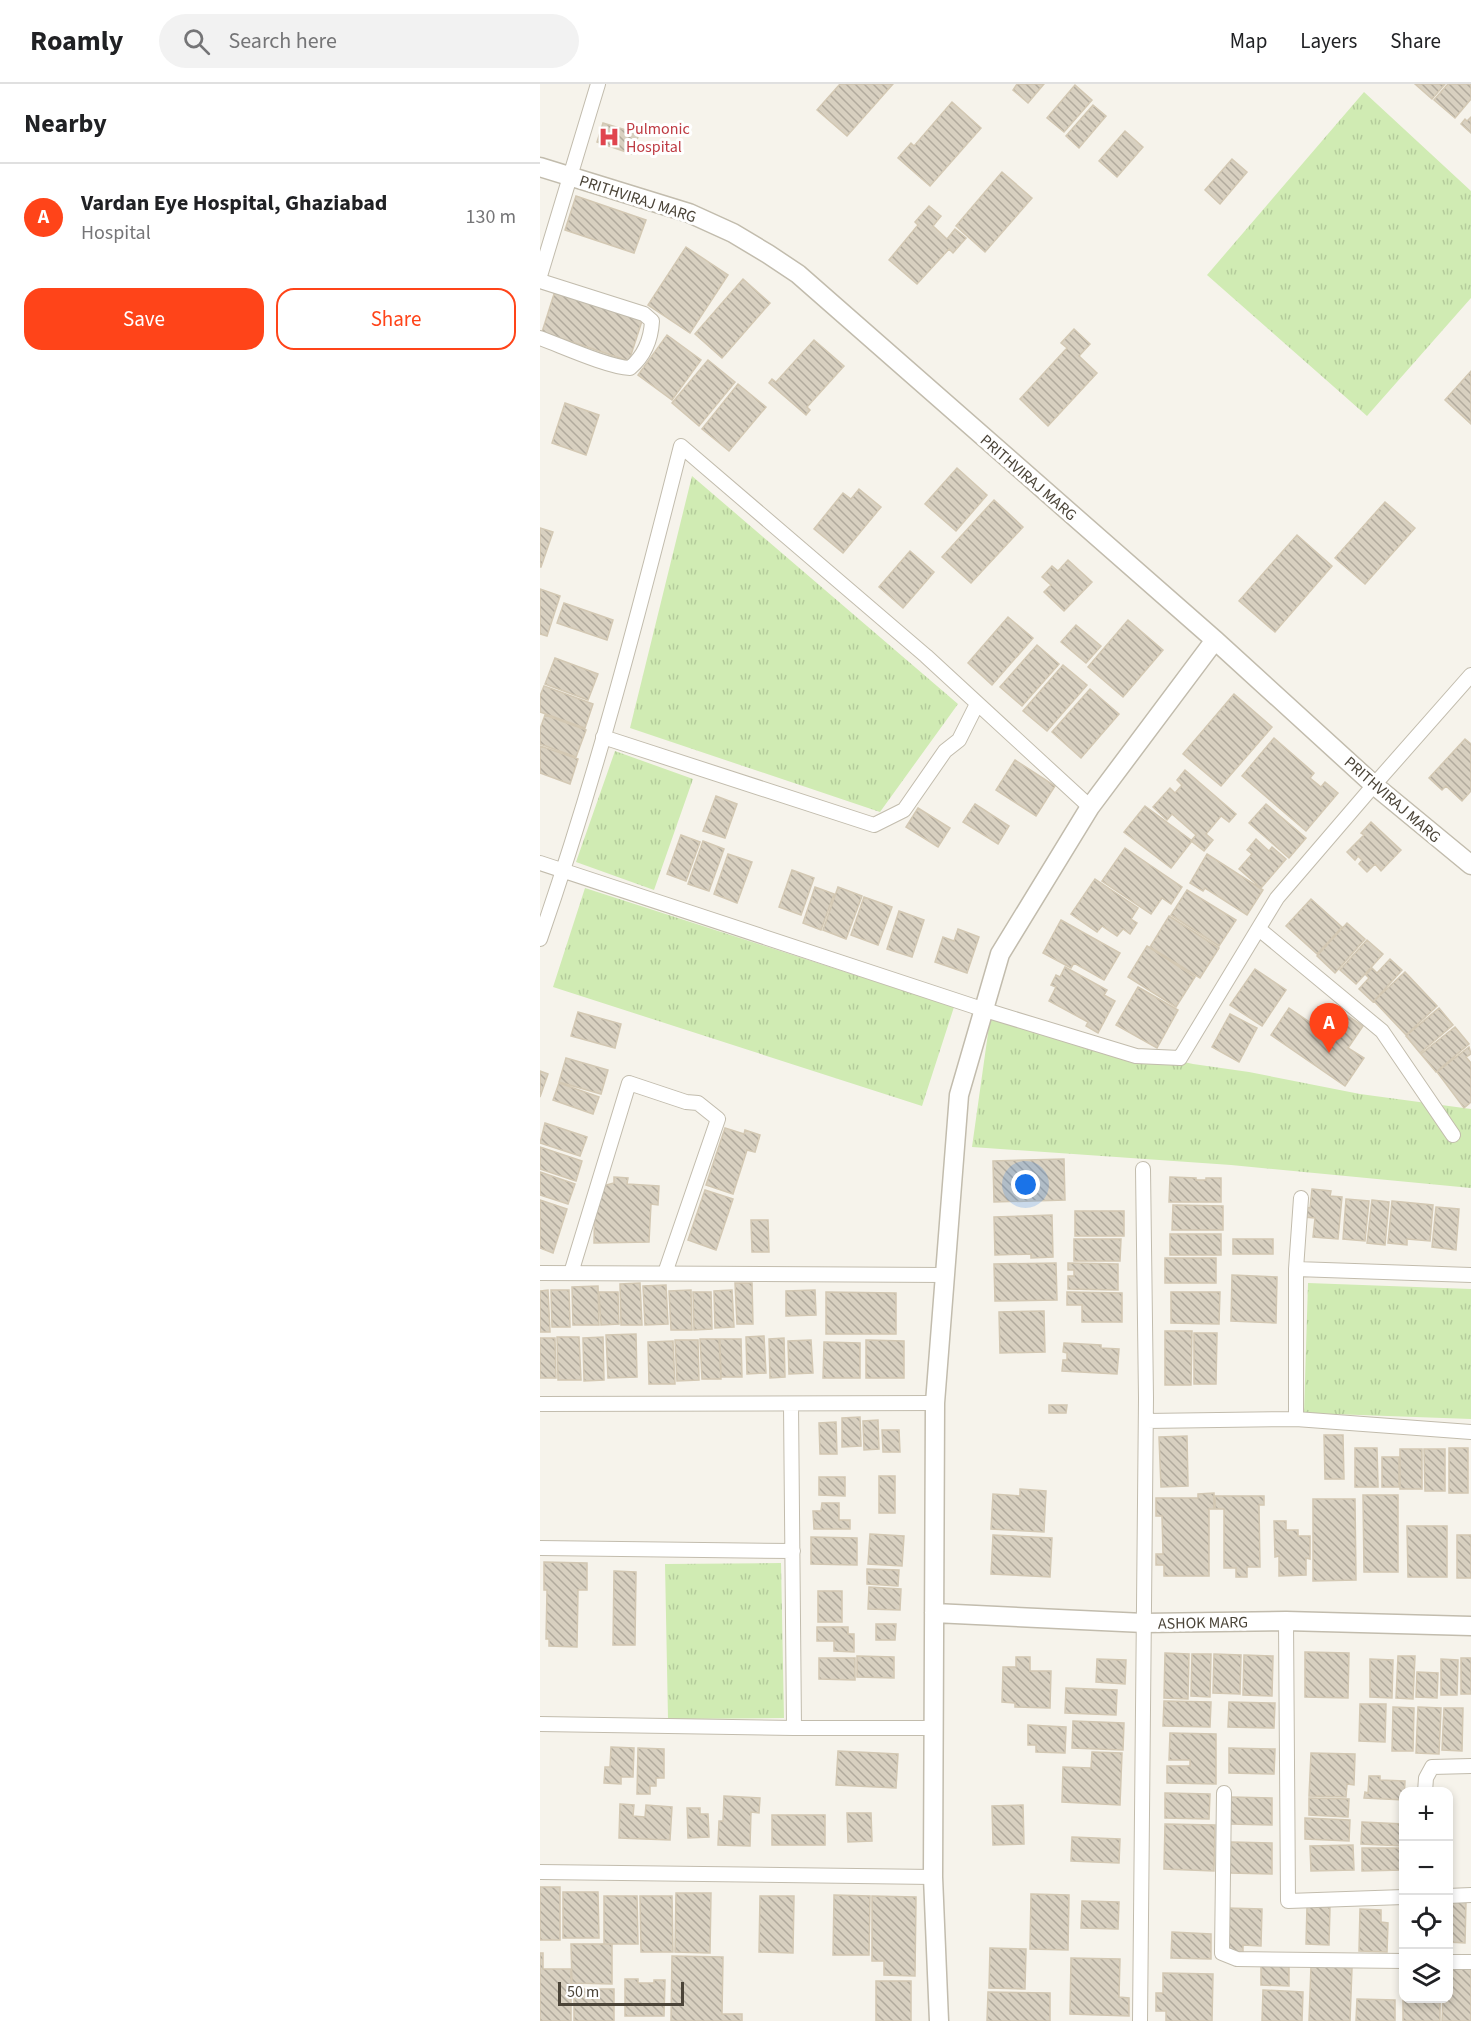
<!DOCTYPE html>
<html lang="en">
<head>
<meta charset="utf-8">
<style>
  :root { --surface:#fff; --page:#f2f2f2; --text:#202124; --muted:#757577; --line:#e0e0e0; --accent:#ff4419 }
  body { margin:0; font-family:"Source Sans 3",sans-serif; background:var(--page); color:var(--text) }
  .controls { position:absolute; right:18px; bottom:18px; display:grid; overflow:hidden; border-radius:12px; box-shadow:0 3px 9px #0003 }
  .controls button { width:54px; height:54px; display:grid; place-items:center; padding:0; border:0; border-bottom:2px solid var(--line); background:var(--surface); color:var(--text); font:30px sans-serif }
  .scale { position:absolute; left:18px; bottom:15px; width:126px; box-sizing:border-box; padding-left:6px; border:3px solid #4b4438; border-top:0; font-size:16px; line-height:21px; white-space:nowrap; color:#4b4438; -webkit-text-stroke:4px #fff; paint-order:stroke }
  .you { position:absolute; left:486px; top:1101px; width:21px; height:21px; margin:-15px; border:4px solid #fff; border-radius:50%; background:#1a73e8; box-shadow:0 0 0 9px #1a73e833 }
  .badge { display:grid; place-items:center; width:39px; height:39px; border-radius:50%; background:var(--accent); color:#fff; font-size:20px; font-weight:700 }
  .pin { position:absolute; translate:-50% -50px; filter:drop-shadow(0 2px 3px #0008) }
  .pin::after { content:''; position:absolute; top:32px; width:21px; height:18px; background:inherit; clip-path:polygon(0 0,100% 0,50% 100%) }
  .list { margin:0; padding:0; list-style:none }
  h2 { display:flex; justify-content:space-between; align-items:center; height:78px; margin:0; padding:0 24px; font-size:26px }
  h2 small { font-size:20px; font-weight:400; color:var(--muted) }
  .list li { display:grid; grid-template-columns:39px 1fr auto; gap:18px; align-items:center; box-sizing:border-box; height:108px; padding:0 24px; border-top:2px solid var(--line) }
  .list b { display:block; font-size:22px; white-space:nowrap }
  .list p { margin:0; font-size:20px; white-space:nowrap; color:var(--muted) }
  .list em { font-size:20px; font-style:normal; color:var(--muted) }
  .actions { display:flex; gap:12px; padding:18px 24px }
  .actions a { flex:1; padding:14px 0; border:2px solid var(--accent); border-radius:18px; text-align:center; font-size:21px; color:var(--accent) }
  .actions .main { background:var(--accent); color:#fff }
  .icon { flex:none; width:33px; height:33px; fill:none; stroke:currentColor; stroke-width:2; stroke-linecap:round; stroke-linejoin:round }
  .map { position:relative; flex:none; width:931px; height:1937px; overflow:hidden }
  header { display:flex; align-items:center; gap:36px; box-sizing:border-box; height:84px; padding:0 30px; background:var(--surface); border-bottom:2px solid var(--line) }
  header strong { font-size:28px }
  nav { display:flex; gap:33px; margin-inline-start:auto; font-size:21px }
  .search { width:420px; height:54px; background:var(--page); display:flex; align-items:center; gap:15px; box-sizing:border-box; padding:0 21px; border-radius:33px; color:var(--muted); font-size:22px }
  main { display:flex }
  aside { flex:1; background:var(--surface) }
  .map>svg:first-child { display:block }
  .park { fill:url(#park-tufts) }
  .building { fill:url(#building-back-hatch); stroke:#d3c8b3; stroke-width:1.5 }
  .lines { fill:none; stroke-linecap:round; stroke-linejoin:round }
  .minor-casing { stroke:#c2bcad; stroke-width:16 }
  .tertiary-casing { stroke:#c2bcad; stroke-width:21 }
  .minor { stroke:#fff; stroke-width:14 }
  .tertiary { stroke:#fff; stroke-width:18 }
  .labels { text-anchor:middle; stroke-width:6; stroke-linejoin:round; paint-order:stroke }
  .health-label { font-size:16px; fill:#be3a42; stroke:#fff; text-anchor:start }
  .street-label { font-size:16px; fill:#4b4438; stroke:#fff }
</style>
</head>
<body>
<header>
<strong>Roamly</strong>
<div class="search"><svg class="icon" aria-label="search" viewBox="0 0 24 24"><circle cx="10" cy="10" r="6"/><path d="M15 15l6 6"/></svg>Search here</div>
<nav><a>Map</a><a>Layers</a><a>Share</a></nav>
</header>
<main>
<aside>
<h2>Nearby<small></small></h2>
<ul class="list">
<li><span class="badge">A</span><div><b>Vardan Eye Hospital, Ghaziabad</b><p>Hospital</p></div><em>130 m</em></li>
</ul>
<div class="actions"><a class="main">Save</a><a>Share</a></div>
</aside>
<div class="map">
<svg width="931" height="1937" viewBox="0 0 931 1937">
  <defs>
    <pattern id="park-tufts" width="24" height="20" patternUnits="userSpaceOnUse" patternTransform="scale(1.5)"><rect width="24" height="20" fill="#d0ebb3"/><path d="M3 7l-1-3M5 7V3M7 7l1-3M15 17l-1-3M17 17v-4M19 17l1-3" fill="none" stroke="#b4cb9b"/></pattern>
    <pattern id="building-back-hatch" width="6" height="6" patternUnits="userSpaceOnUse" patternTransform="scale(1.5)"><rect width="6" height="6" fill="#d8d0c0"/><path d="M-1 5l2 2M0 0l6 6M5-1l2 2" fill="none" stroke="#b1aa9d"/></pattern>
  </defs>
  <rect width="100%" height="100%" fill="#f6f3eb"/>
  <path class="park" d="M824,8L931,107V214L827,332L667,191Z
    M152,392L418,620L340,728L90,644Z
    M75,667L153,695L114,806L36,778Z
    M45,804L414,923L382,1022L13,903Z
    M450,935L653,980L709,988L820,1010L931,1025V1104L691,1081L432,1063Z
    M768,1199L931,1205V1335L764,1329Z
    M241,1479L244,1634L128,1635L125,1480Z"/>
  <path class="building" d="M300,0H353L307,52L277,26Z
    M477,0H504L488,19L473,6Z
    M875,0H905L892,15Z
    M908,0H931V15L915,34L894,16Z
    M535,1L552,16L524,48L507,34Z
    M412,18L441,44L390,102L358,74L371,59L374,62Z
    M553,21L566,32L539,64L526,52Z
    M931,33V49L921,40L925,35L927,37Z
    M63,39L99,50L92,70L57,58Z
    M585,47L603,63L577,93L559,77Z
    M692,75L707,88L680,120L665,106Z
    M462,88L492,114L445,168L416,142Z
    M36,112L106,136L94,169L25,146Z
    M389,122L401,132L393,142L407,155L415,145L426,154L413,169L409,165L377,200L349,176L378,141L375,138Z
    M146,163L188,191L150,249L108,221Z
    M203,195L230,219L182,274L155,250Z
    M15,207L102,237L89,277L2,248Z
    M534,245L550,260L539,272L557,289L508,342L480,315L527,264L521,259Z
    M127,251L161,276L132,316L98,291Z
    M274,256L304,282L267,323L270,326L266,331L229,299L232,295L236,298Z
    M168,276L195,298L159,342L132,319Z
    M931,287V340L905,316Z
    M198,300L226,323L189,367L162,345Z
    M25,319L59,331L46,371L12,359Z
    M417,384L447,411L416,447L385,420Z
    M319,405L341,423L303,469L274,445L303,409L311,415Z
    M454,416L483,443L431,499L402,473Z
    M845,418L875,444L825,500L795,474Z
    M0,444L13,448L1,483H0Z
    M757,451L792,482L735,548L699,517Z
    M370,467L394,488L363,524L339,503Z
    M528,476L552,498L524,527L504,508L511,501L502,493L512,482L518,487Z
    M0,505L20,512L7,552L0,550Z
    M24,519L73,536L67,556L17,539Z
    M468,533L493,554L452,601L428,579Z
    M588,536L623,566L583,613L548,583Z
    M536,541L561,562L546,579L521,558Z
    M497,561L519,580L482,622L460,603Z
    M15,574L58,590L48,616L5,600Z
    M523,581L547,601L507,647L483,627Z
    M4,602L53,620L45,644L0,628V612Z
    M550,605L579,630L541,674L512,648Z
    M694,610L732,643L681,702L643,670Z
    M5,631L46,646L36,673L0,660V645Z
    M734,654L774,689L770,694L781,703L785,698L798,709L766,747L702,692Z
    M925,655L931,660V707L922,717L906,702L902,706L889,694Z
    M0,662L38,675L30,700L0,689Z
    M475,676L515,702L496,732L456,706Z
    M645,686L696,730L689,738L681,732L666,750L673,756L664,767L651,757L656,751L632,730L627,736L613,723L630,704L635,709L642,701L637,696Z
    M176,712L197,720L185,754L163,747Z
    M435,720L469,742L458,760L423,738Z
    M726,720L766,754L749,774L709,739Z
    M605,722L652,757L631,784L584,748Z
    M378,724L410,744L398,763L366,743Z
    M831,738L861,766L841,787L835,780L827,788L819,780L822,776L818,772L815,776L807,768L824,751L821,749Z
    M141,751L160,758L146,797L127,790Z
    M716,755L729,767L732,763L746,775L721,804L699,785L712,770L707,766Z
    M163,757L184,765L169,807L148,800Z
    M585,764L642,803L631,820L622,814L611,830L562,797Z
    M188,770L212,778L197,819L174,810Z
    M667,770L723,806L707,831L665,804L663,807L650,799Z
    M252,786L274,794L261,831L239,823Z
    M555,795L598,824L591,835L597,839L590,850L583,845L577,852L562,842L557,848L531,830Z
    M275,803L294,810L281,846L263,839Z
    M298,803L322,812L306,855L283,846Z
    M647,806L696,836L679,862L631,831Z
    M324,813L352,823L338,861L311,851Z
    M771,815L802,843L777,870L746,842Z
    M359,827L384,836L372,873L347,865Z
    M629,832L679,864L660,894L610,863Z
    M521,836L580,869L564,896L534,879L531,884L503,869Z
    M807,839L825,855L795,889L777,872Z
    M418,845L439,853L427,889L395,878L403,853L414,857Z
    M827,856L843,870L816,900L800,886Z
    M607,862L655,893L636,923L588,893Z
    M850,875L862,886L833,918L819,905L829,894L826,891L832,884L837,889Z
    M525,883L567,906L564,911L575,917L558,949L546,942L548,938L509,917L516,903L511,901L516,891L520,893Z
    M715,885L746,906L722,942L690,921Z
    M865,888L897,922L866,951L834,917Z
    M598,903L638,926L617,964L576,941Z
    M749,924L787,950L802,928L823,942L808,964L824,974L805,1002L731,951Z
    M899,924L913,941L880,969L866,952Z
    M38,928L81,940L75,964L31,952Z
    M690,930L717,944L699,978L672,963Z
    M915,943L929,960L896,988L881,970Z
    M929,963L931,970L926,973L931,979V1018L924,1024L897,988Z
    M26,974L68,986L61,1010L19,998Z
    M0,987L8,990L0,1013Z
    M19,999L59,1013L53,1030L13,1016Z
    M5,1039L47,1053L40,1072L0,1059Z
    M185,1044L204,1050L205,1046L220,1051L215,1068L207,1066L193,1110L166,1101Z
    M0,1063L42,1077L36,1097L0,1085Z
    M524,1075L525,1116L454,1118L453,1077Z
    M0,1088L35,1100L28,1120L0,1111Z
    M74,1093L88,1094L87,1100L119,1102L118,1121L111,1120L109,1158L54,1159L55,1112L59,1103L74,1099Z
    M630,1093L656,1094V1096H666V1094H681V1118H629Z
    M772,1105L791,1107L790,1112L802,1113L798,1155L773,1153L775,1134L764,1133L765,1123L770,1124Z
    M165,1106L193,1115L176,1166L148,1156Z
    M806,1115L829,1117L825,1157L803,1155Z
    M0,1116L27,1125L13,1169L0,1164Z
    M832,1116L849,1118L845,1161L827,1159Z
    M852,1117L893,1121L890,1157L867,1155V1161L848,1159Z
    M633,1121L683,1122V1146H632Z
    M896,1123L919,1125L916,1166L892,1163Z
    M535,1127H584V1152H535Z
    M512,1131L513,1173L491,1174V1170L455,1171L454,1133Z
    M211,1136H228L229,1168H212Z
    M630,1150H681V1171H630Z
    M534,1155H581L580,1177H534Z
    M693,1155H733V1170H693Z
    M625,1174H676V1199H625Z
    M516,1179L517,1216L455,1217L454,1180Z
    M528,1179L578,1180V1206L528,1205V1192H534V1186H528Z
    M692,1191L737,1193L736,1239L691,1237Z
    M100,1199L102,1241H81L80,1200Z
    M195,1199H212L213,1240H197Z
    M126,1201L128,1240L105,1241L103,1202Z
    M58,1202L59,1241H33L32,1203Z
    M8,1206L10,1248H0V1207Z
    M11,1206H29L30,1243H12Z
    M151,1206L152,1246H131L129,1207Z
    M192,1206L194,1243L175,1244L174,1207Z
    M275,1206L276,1231L246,1232V1207Z
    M59,1208H78L79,1240L61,1241Z
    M153,1208H171L172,1245L154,1246Z
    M286,1208L356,1209V1250H286Z
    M527,1208L582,1209V1238H542V1221H527Z
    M631,1208H680L679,1240L631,1239Z
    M504,1227L505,1268L460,1269L459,1228Z
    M625,1247H652L651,1301H625Z
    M654,1249H677L676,1300H654Z
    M96,1250L97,1293L68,1294L66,1251Z
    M224,1252L226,1289L207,1290L206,1253Z
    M17,1253H39L41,1296H18Z
    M63,1253L64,1296L44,1297L43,1254Z
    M0,1254H15L16,1294H0Z
    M244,1254L245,1293L230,1294L229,1255Z
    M160,1255H179L181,1295H162Z
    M180,1255H201L202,1293H181Z
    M135,1256H158L159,1296L137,1297Z
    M271,1256L273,1289L249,1290L248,1257Z
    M326,1256L364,1257V1294H326Z
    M133,1257L135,1300H109L108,1258Z
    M284,1258L320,1259V1294H283Z
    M524,1259L561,1261V1264L579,1265L577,1290L522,1287L523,1276H527V1269L523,1268Z
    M509,1321H527L526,1329H509Z
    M320,1333L321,1362L302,1363V1334Z
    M338,1336L339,1365L324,1366L323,1337Z
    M296,1338L297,1370H280L279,1339Z
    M342,1346H359L360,1368H343Z
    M784,1351H803L804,1395H785Z
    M647,1352L648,1402L621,1403L619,1353Z
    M815,1364H837L838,1403H815Z
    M909,1364H928V1409H909Z
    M860,1365H882V1405H860Z
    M884,1365H905V1407H885Z
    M842,1373H859V1403H842Z
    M339,1392H355V1429H339Z
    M279,1393H305V1412L279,1411Z
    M480,1405L506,1407L504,1448L451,1445L453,1410L480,1412Z
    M674,1409V1425H669V1492H624V1481H616V1470H623L622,1432H616V1414H658V1410Z
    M823,1411H858V1488H824Z
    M675,1412H724V1421H719L720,1483H707V1493H696V1484H684V1425H675Z
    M773,1415H815L816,1496L773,1497Z
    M282,1419H299V1436H310V1445H274L273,1427H281Z
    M734,1437H746V1446H758V1452H770V1475L766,1474V1491L739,1492V1472L735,1473Z
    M867,1442H907V1493H868Z
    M330,1450L364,1452L362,1482L328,1480Z
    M453,1451L512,1454L510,1493L451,1490Z
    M917,1451H931V1494H917Z
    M271,1453L317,1454V1481L271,1480Z
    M4,1478L47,1479V1506H38L37,1563L9,1562V1555H6L7,1506H4Z
    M327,1485L359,1486L358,1502L327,1500Z
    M74,1487L96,1488L95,1561H73Z
    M329,1503L361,1505L360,1526L328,1525Z
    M278,1507H302V1538H278Z
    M336,1540H356L355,1556H336Z
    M277,1543H308V1550H314V1568L294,1567V1557H277Z
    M765,1568L809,1569L808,1614L765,1613Z
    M625,1569L649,1570L648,1615L624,1614Z
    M652,1570H671L670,1613L651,1612Z
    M674,1570L701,1571L700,1610L673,1609Z
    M704,1571L733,1572L732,1612L703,1611Z
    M317,1572L354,1573V1594L317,1593Z
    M858,1572H875L873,1615L856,1614Z
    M476,1573H490V1587H511L510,1624L475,1623V1619L462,1618L463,1583H476Z
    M279,1574H315V1596L279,1595Z
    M921,1574H931V1610H921Z
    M557,1575L586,1576L585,1600L556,1598Z
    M830,1575L853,1576L852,1614L830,1613Z
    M901,1575L918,1576L917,1611H901Z
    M877,1588L898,1589L897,1614L876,1613Z
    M526,1604L577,1606L576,1631L525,1629Z
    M624,1617L671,1618L670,1643L623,1642Z
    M689,1618L735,1619L734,1644L688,1643Z
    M820,1620H846L845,1658L819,1657Z
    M853,1623L874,1624L873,1667H852Z
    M878,1623L901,1624L899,1670L876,1669Z
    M904,1624H923L922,1667L902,1666Z
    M533,1637L584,1639L583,1666L532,1664Z
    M488,1641L526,1643L525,1669L496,1668V1661H488Z
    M630,1649L676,1650V1700L627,1699V1682H650V1676H629Z
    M71,1663L94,1664L93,1693H81V1700L64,1699L65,1683H70Z
    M98,1664L124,1665V1694H116V1702H110V1710H97Z
    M689,1664L735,1665L734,1690L689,1689Z
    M298,1667L358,1670L356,1704L296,1701Z
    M552,1668L582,1669L580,1721L522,1718L523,1683L551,1684Z
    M771,1669L815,1670L814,1701L807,1700L806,1713L769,1712Z
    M829,1692H840V1696L865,1697L864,1716L824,1714L825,1708L828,1709Z
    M625,1709L670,1710L669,1735L625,1734Z
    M184,1712L220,1714L219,1729L211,1728L210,1762L178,1761L179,1737H183Z
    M691,1713L732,1714V1741L690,1740Z
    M769,1714L809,1715L808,1733L769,1731Z
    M80,1720L94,1721L93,1732L105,1733L106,1721L132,1723L130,1756L79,1754Z
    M483,1721L484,1760L453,1761L452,1722Z
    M147,1724H160V1730H168L169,1753L148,1754Z
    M307,1729H331L332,1757L308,1758Z
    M232,1731H285V1761H232Z
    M765,1734L810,1736L809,1757L765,1755Z
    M822,1738L864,1740V1762L821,1760Z
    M625,1740L675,1741L674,1787L624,1785Z
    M532,1753L580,1755L579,1779L531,1777Z
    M691,1758L732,1759V1790L690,1789Z
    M813,1761L814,1786L771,1787L770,1762Z
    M822,1764H862L863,1786L822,1787Z
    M0,1803H20V1856H0Z
    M23,1808H58L59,1854H23Z
    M136,1809H171L170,1869L135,1868Z
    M491,1810L529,1811L528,1866L490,1865Z
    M294,1811L330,1812L329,1871H293Z
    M64,1812H97L98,1860H64Z
    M100,1812H132L133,1868H101Z
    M220,1812H254L253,1869L219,1868Z
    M332,1812L376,1813L375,1892L344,1891V1877H332Z
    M542,1817L579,1818L578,1845L541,1844Z
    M908,1817L926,1818L925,1859L908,1858Z
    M767,1822L790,1823L789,1861L766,1860Z
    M687,1824L722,1825L721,1862L703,1861V1868L685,1867Z
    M820,1825L841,1826V1838L848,1839L847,1868L819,1867Z
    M863,1827H864V1867H862Z
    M632,1848L671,1850V1875L631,1874Z
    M31,1860H72V1900L32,1899Z
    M450,1864L486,1865L485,1905L449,1904Z
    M0,1869H3V1885H31V1937H0Z
    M132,1872L183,1873L182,1930H202V1937H131Z
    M531,1874L580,1875L579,1913L589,1914V1932L530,1930Z
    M721,1879L749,1880V1902L721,1901Z
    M862,1880H864V1901H861Z
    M771,1882L812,1884L810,1937H769Z
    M908,1882L931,1883V1937H902L903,1914H908Z
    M623,1889L673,1890L672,1937H626V1927H616V1909H623Z
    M85,1895H98V1899H114V1896H125L124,1932H85Z
    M336,1897H371V1937H336Z
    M863,1904L864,1914H900V1937H863Z
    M34,1905H74V1937H34Z
    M723,1906L763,1908L762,1937H722Z
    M448,1908L510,1909V1937H447Z
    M817,1915L855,1916V1937H816Z"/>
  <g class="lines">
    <defs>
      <path id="minor" d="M0,192L58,0
        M0,197L104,230L112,237C111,256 104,272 90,284C68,283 22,262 0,254
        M63,653L334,741L364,726L405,667L419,656L437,620
        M0,779L445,926L596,972L640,974L737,814L834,701L931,591
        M719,845L842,947L913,1051
        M0,855C56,694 99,528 141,362L386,572L550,723
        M756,1185L931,1191
        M0,1189L404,1191
        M31,1189L89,999L146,1018L158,1019L178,1035L125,1189
        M0,1320L395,1319
        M756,1335V1185L761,1114
        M606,1337L756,1335L931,1348
        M0,1464L253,1467
        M746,1537L748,1817L864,1813
        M0,1640L254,1644L251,1321
        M254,1644H394
        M885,1708L886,1694L892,1683L931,1682
        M684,1709L682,1869L697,1875L864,1877
        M0,1788L393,1793
        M908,1812L931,1811
        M908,1878H931
        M600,1937L606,1314L603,1085"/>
      <path id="tertiary" d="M0,83L149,129L193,149L228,170L258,190L675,556L834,701L931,781
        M394,1529L604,1539L746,1537L931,1542
        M399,1937L393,1793L395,1319L419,1011L460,870L550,723L675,556"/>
    </defs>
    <use href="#minor" class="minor-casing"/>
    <use href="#tertiary" class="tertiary-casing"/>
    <use href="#minor" class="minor"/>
    <use href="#tertiary" class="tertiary"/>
  </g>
  <defs>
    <symbol id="hospital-bare" viewBox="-9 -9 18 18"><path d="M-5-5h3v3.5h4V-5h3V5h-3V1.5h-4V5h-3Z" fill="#e0444e" stroke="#fff" stroke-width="2.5" paint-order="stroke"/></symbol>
  </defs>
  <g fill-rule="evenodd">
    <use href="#hospital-bare" x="54" y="38" width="30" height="30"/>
  </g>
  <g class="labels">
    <g class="health-label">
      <text x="86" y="50">Pulmonic<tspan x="86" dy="18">Hospital</tspan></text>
    </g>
    <g class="street-label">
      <text transform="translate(98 114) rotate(18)" y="6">PRITHVIRAJ MARG</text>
      <text transform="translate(489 393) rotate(41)" y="6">PRITHVIRAJ MARG</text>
      <text transform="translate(853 715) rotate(41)" y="6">PRITHVIRAJ MARG</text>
      <text transform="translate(663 1538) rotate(-1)" y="6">ASHOK MARG</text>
    </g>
  </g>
</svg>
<div class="controls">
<button>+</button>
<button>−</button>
<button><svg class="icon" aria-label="locate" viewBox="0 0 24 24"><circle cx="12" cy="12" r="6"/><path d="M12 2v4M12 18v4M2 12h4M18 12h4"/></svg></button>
<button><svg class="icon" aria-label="layers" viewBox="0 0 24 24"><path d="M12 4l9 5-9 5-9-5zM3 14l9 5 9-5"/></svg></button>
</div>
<div class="scale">50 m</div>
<div class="you"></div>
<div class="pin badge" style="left:789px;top:969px">A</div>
</div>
</main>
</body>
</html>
